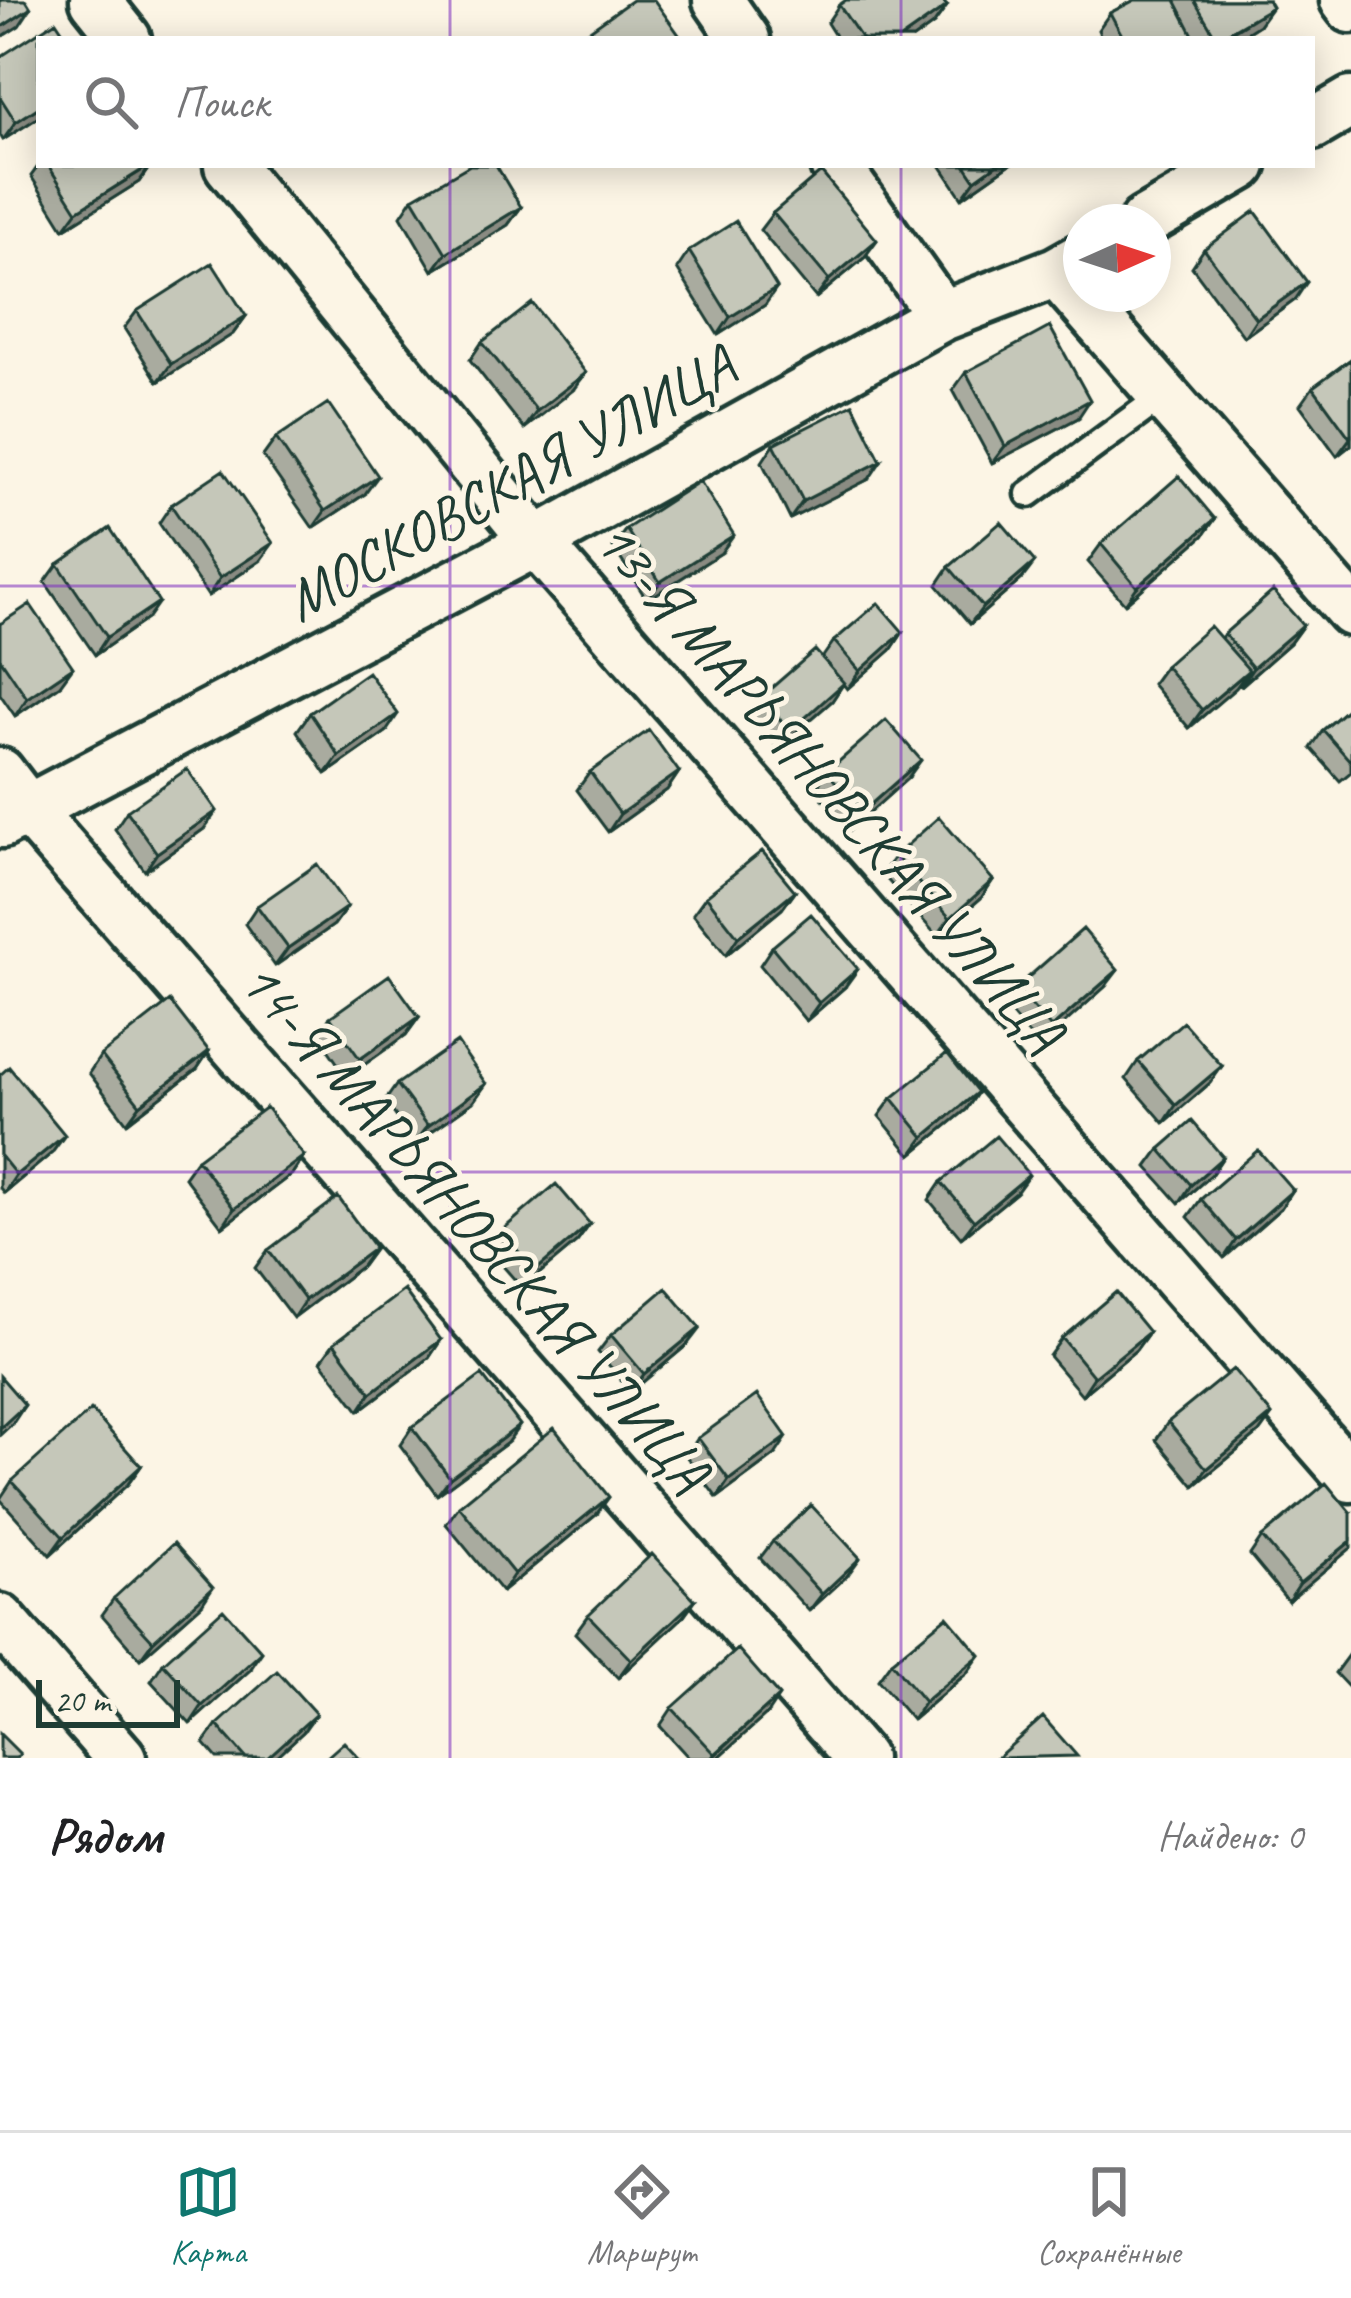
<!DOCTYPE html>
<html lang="ru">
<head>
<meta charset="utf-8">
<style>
  :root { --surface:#fff; --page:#f2f2f2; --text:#202124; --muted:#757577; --line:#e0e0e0; --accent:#0f766e }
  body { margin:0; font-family:Caveat,sans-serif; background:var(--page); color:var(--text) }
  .compass { position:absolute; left:1063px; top:204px; width:108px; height:108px; border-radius:50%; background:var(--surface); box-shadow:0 6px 30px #0003; rotate:87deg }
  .scale { position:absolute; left:36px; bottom:30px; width:144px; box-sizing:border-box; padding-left:12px; border:6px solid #1f3d34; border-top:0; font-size:33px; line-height:42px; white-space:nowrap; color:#1f3d34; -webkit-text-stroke:9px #fcf5e5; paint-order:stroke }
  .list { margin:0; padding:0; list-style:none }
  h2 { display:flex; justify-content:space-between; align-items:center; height:156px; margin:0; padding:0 48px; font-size:51px }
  h2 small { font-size:39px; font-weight:400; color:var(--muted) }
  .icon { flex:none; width:66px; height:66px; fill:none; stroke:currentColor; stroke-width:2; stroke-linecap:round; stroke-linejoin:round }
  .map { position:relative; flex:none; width:1351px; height:1758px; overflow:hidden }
  .search { position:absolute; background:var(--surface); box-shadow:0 6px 30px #0003; left:36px; right:36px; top:36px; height:132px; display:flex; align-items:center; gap:30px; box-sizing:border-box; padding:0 42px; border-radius:0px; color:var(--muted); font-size:45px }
  .sheet { height:372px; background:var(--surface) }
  nav { display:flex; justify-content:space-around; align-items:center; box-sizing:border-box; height:168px; border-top:3px solid var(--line); background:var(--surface); font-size:33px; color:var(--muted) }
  nav a { display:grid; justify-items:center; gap:6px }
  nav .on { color:var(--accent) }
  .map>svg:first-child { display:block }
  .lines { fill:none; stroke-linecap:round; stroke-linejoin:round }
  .service-casing { stroke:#1f3d34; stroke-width:33 }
  .minor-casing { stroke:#1f3d34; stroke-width:57 }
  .service { stroke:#fcf5e5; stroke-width:24 }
  .minor { stroke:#fcf5e5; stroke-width:48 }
  .wall { fill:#a9ab9f; stroke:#1f3d34; stroke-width:3 }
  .shaded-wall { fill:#8a8b82; stroke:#1f3d34; stroke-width:3 }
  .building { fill:#c5c7b9; stroke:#1f3d34; stroke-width:3 }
  .grid { fill:none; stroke:#7b2cbf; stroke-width:3; stroke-opacity:0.55 }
  .labels { text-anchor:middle; stroke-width:10; stroke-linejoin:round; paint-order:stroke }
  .street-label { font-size:60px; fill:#1f3d34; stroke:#fcf5e5 }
</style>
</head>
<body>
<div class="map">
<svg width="1351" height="1758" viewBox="0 0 1351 1758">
  <rect width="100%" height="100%" fill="#fcf5e5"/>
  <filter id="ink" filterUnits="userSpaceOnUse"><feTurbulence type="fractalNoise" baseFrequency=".00833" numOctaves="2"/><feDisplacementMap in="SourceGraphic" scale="24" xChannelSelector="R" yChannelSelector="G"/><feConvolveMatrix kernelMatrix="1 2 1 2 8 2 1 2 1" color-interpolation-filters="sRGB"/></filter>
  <g filter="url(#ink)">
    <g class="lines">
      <defs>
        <path id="service" d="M1029,494L1164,395"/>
        <path id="minor" d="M95,0L126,39
          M718,0L745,39
          M1345,0L1351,8
          M1312,125L1351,102
          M229,165L536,542L1351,1477
          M835,165L942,316
          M1144,222L1242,165
          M1056,272L1351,611
          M0,773L29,811L860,1758
          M2,823L536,542L942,316L1056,272L1081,258
          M0,1619L121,1758"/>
      </defs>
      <use href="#service" class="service-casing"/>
      <use href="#minor" class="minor-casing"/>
      <use href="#service" class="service"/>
      <use href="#minor" class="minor"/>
    </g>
    <path class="wall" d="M1135,0H1268L1259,25L1237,39H1102L1098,30L1110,13Z
      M839,5L947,6L934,24L913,39H837L827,23Z
      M0,57L39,117L3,140L0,135Z
      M39,165H151L139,182L64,229L31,176Z
      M940,165H1009L962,198Z
      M413,198L521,207L508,225L433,271L401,216Z
      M773,213L864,258L816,298L760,230Z
      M1204,249L1295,300L1244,337L1192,267Z
      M689,251L765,305L718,335L677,269Z
      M137,311L246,316L233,334L158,382L124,328Z
      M482,342L573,390L524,429L470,360Z
      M1351,359V445L1337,456L1300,405L1313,387Z
      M966,372L1078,418L992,463L953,390Z
      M276,438L365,494L313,528L263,456Z
      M774,444L869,479L790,519L762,462Z
      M171,505L260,561L208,596L159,523Z
      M1215,519L1203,536L1125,604L1088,562L1101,544Z
      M626,529L721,553L647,600L613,547Z
      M58,564L147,619L95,655L45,582Z
      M949,567L1022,579L970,624L937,585Z
      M0,624L60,685L15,716L0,694Z
      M1303,625L1290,643L1241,686L1239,684L1189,728L1152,684L1165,666L1221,638L1224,634Z
      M903,632L891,650L847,689L843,684L832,701L778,748L749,715L761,697L822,658L834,641Z
      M1351,706V772L1340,781L1311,748L1323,730Z
      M310,713L386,732L326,774L297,731Z
      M590,772H679L667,790L608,832L577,790Z
      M827,772L908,778L850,830L815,790Z
      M127,811L204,829L145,871L115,829Z
      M895,856L993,880L981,898L937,936L882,874Z
      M795,891L782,909L726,955L693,914L706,896Z
      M257,906L347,907L334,925L275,966L245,924Z
      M772,947L845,987L806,1021L760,965Z
      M1105,987L1039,1046L1004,1006L1016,988Z
      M330,1017H419L406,1035L347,1077L318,1035Z
      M209,1051L197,1069L127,1123L89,1073L101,1055Z
      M1138,1061L1222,1066L1210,1083L1164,1123L1126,1079Z
      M0,1075L52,1153L4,1193L0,1188Z
      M397,1084H486L473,1102L415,1143L385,1101Z
      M978,1092L966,1110L911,1155L879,1116L892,1098Z
      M1160,1149L1223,1157L1211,1175L1179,1203L1147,1167Z
      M304,1156L292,1174L222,1227L184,1177L197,1159Z
      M941,1182L1016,1193L961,1238L929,1200Z
      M1293,1190L1281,1208L1224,1258L1188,1217L1201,1199Z
      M590,1224L577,1242L522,1288L488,1249L501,1231Z
      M375,1248L362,1266L293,1318L255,1268L268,1250Z
      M1149,1332L1136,1350L1082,1395L1049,1356L1062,1338Z
      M611,1335L687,1345L631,1392L598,1352Z
      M441,1340L429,1358L359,1411L321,1361L334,1343Z
      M1168,1422L1259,1433L1194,1486L1156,1440Z
      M412,1427L507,1443L437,1495L400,1445Z
      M698,1438L775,1455L717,1498L686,1456Z
      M141,1466L128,1484L50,1555L0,1499L12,1481Z
      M459,1506L596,1515L502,1592L446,1524Z
      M1351,1513L1288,1601L1250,1555L1262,1537Z
      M773,1541L847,1576L809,1611L760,1558Z
      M114,1598L201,1605L140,1659L102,1615Z
      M695,1600L682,1618L618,1678L575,1633L588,1615Z
      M1351,1651V1690L1335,1673Z
      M891,1662L967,1673L912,1720L878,1680Z
      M163,1663L250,1670L190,1724L151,1681Z
      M672,1708L767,1714L718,1758H689L660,1726Z
      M217,1725L303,1732L275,1758H217L204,1743Z"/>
    <path class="shaded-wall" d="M947,6L934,24L913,39H900Z
      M1272,7L1259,25L1237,39H1220Z
      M31,8L19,26L0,38V28Z
      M39,107V117L3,140L16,122Z
      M151,165L139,182L64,229L77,211Z
      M996,165H1009L962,198L975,180Z
      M521,207L508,225L433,271L446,253Z
      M877,240L864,258L816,298L829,280Z
      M1307,282L1295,300L1244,337L1256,319Z
      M777,288L765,305L718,335L730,317Z
      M246,316L233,334L158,382L171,364Z
      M586,373L573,390L524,429L537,411Z
      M1090,400L1078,418L992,463L1005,446Z
      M1351,437V445L1337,456Z
      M881,461L869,479L790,519L803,501Z
      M378,476L365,494L313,528L325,511Z
      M1215,519L1203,536L1125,604L1137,587Z
      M734,535L721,553L647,600L660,582Z
      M273,543L260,561L208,596L220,578Z
      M1035,562L1022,579L970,624L983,607Z
      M159,602L147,619L95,655L107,637Z
      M1303,625L1290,643L1241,686L1253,668Z
      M903,632L891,650L847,689L860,671Z
      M73,667L60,685L15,716L27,698Z
      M1249,670L1236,688L1189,728L1202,710Z
      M844,683L832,701L778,748L790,731Z
      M398,714L386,732L326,774L339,756Z
      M921,760L908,778L850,830L862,812Z
      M679,772L667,790L608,832L620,814Z
      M217,811L204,829L145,871L157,853Z
      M993,880L981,898L937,936L950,918Z
      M795,891L782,909L726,955L738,937Z
      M347,907L334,925L275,966L288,948Z
      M858,969L845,987L806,1021L819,1003Z
      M1118,970L1105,987L1039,1046L1051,1028Z
      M419,1017L406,1035L347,1077L360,1059Z
      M209,1051L197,1069L127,1123L140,1105Z
      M1222,1066L1210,1083L1164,1123L1176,1105Z
      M486,1084L473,1102L415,1143L428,1126Z
      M978,1092L966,1110L911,1155L924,1137Z
      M65,1135L52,1153L4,1193L16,1175Z
      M304,1156L292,1174L222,1227L234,1209Z
      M1223,1157L1211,1175L1179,1203L1191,1185Z
      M1029,1175L1016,1193L961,1238L974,1221Z
      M1293,1190L1281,1208L1224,1258L1236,1240Z
      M590,1224L577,1242L522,1288L535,1271Z
      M375,1248L362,1266L293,1318L305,1300Z
      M700,1328L687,1345L631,1392L644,1374Z
      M1149,1332L1136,1350L1082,1395L1094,1377Z
      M441,1340L429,1358L359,1411L371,1393Z
      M25,1405L13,1423L0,1435V1428Z
      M1272,1415L1259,1433L1194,1486L1207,1469Z
      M520,1425L507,1443L437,1495L450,1478Z
      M787,1437L775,1455L717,1498L729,1480Z
      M141,1466L128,1484L50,1555L63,1537Z
      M609,1497L596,1515L502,1592L514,1574Z
      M1351,1541V1548L1288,1601L1300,1583Z
      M860,1558L847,1576L809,1611L822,1594Z
      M213,1587L201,1605L140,1659L153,1641Z
      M695,1600L682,1618L618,1678L631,1660Z
      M262,1652L250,1670L190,1724L202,1706Z
      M980,1655L967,1673L912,1720L924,1702Z
      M779,1696L767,1714L718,1758H712Z
      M316,1714L303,1732L275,1758H267Z"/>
    <path class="building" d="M0,0H26L31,8L0,28Z
      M632,0H654L682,39H577Z
      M846,0H942L947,6L900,39H862L839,5Z
      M1135,0H1175L1195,39H1124L1110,13Z
      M1194,0H1268L1272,7L1217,39Z
      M56,21L68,39H39V107L16,122L0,97V57Z
      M48,165H150L77,211Z
      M470,165H496L521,207L446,253L413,198Z
      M965,165H996L975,180Z
      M821,172L877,240L829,280L773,213Z
      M1255,211L1307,282L1256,319L1204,249Z
      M736,221L777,288L730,317L689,251Z
      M212,263L246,316L171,364L137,311Z
      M532,303L586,373L537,411L482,342Z
      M1050,327L1090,400L1005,446L966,372Z
      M1351,359V437L1350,438L1313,387Z
      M328,403L378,476L325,511L276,438Z
      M853,404L881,461L803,501L774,444Z
      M223,470L273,543L220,578L171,505Z
      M1179,476L1215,519L1137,587L1101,544Z
      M700,481L734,535L660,582L626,529Z
      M1001,522L1035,562L983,607L949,567Z
      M110,528L159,602L107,637L58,564Z
      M1273,591L1303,625L1253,668L1224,634Z
      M878,603L903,632L860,671L834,641Z
      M30,604L73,667L27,698L0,658V624Z
      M1210,626L1249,670L1202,710L1165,666Z
      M815,650L844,683L790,731L761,697Z
      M368,672L398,714L339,756L310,713Z
      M1351,706V762L1323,730Z
      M886,720L921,760L862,812L827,772Z
      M649,730L679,772L620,814L590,772Z
      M187,769L217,811L157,853L127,811Z
      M939,817L993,880L950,918L895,856Z
      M762,851L795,891L738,937L706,896Z
      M317,864L347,907L288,948L257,906Z
      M811,914L858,969L819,1003L772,947Z
      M1083,929L1118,970L1051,1028L1016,988Z
      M389,975L419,1017L360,1059L330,1017Z
      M170,1001L209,1051L140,1105L101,1055Z
      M1183,1022L1222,1066L1176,1105L1138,1061Z
      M457,1042L486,1084L428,1126L397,1084Z
      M947,1053L978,1092L924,1137L892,1098Z
      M9,1067L65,1135L16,1175L0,1155V1075Z
      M266,1107L304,1156L234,1209L197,1159Z
      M1192,1121L1223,1157L1191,1185L1160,1149Z
      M996,1136L1029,1175L974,1221L941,1182Z
      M1258,1150L1293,1190L1236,1240L1201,1199Z
      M556,1184L590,1224L535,1271L501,1231Z
      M338,1197L375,1248L305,1300L268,1250Z
      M666,1288L700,1328L644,1374L611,1335Z
      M404,1290L441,1340L371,1393L334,1343Z
      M1116,1292L1149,1332L1094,1377L1062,1338Z
      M1233,1369L1272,1415L1207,1469L1168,1422Z
      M482,1375L520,1425L450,1478L412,1427Z
      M0,1376L25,1405L0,1428Z
      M757,1395L787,1437L729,1480L698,1438Z
      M91,1410L141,1466L63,1537L12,1481Z
      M554,1428L609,1497L514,1574L459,1506Z
      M1326,1483L1351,1513V1541L1300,1583L1262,1537Z
      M811,1505L860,1558L822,1594L773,1541Z
      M174,1543L213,1587L153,1641L114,1598Z
      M652,1554L695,1600L631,1660L588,1615Z
      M223,1609L262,1652L202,1706L163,1663Z
      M947,1616L980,1655L924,1702L891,1662Z
      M738,1649L779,1696L715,1754L672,1708Z
      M277,1671L316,1714L267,1758H246L217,1725Z
      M1043,1717L1077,1756L997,1758Z
      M0,1734L20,1754L16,1758H0Z
      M344,1742L359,1758H326Z"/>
  </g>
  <path class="grid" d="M450,0V39M901,0V39M450,165V1758M901,165V1758M0,586H1351M0,1172H1351"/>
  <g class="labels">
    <g class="street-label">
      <text transform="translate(509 482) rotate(-29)" y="21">МОСКОВСКАЯ УЛИЦА</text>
      <text transform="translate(831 785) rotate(49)" y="21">13-Я МАРЬЯНОВСКАЯ УЛИЦА</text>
      <text transform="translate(476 1225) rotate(49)" y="21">14-Я МАРЬЯНОВСКАЯ УЛИЦА</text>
    </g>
  </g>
</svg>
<svg class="compass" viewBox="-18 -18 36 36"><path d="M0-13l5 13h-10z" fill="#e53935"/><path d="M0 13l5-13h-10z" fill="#757577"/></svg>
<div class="scale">20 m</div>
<div class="search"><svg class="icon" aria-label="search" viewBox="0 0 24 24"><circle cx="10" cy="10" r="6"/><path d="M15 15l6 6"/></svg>Поиск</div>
</div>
<section class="sheet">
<h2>Рядом<small>Найдено: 0</small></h2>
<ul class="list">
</ul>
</section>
<nav>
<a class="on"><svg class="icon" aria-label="map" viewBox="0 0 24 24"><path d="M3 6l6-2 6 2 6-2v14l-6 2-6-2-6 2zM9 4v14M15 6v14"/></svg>Карта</a>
<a><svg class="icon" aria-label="directions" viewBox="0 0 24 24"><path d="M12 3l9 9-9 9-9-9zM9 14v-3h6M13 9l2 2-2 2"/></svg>Маршрут</a>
<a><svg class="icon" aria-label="saved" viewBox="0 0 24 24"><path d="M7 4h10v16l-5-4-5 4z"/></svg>Сохранённые</a>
</nav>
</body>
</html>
